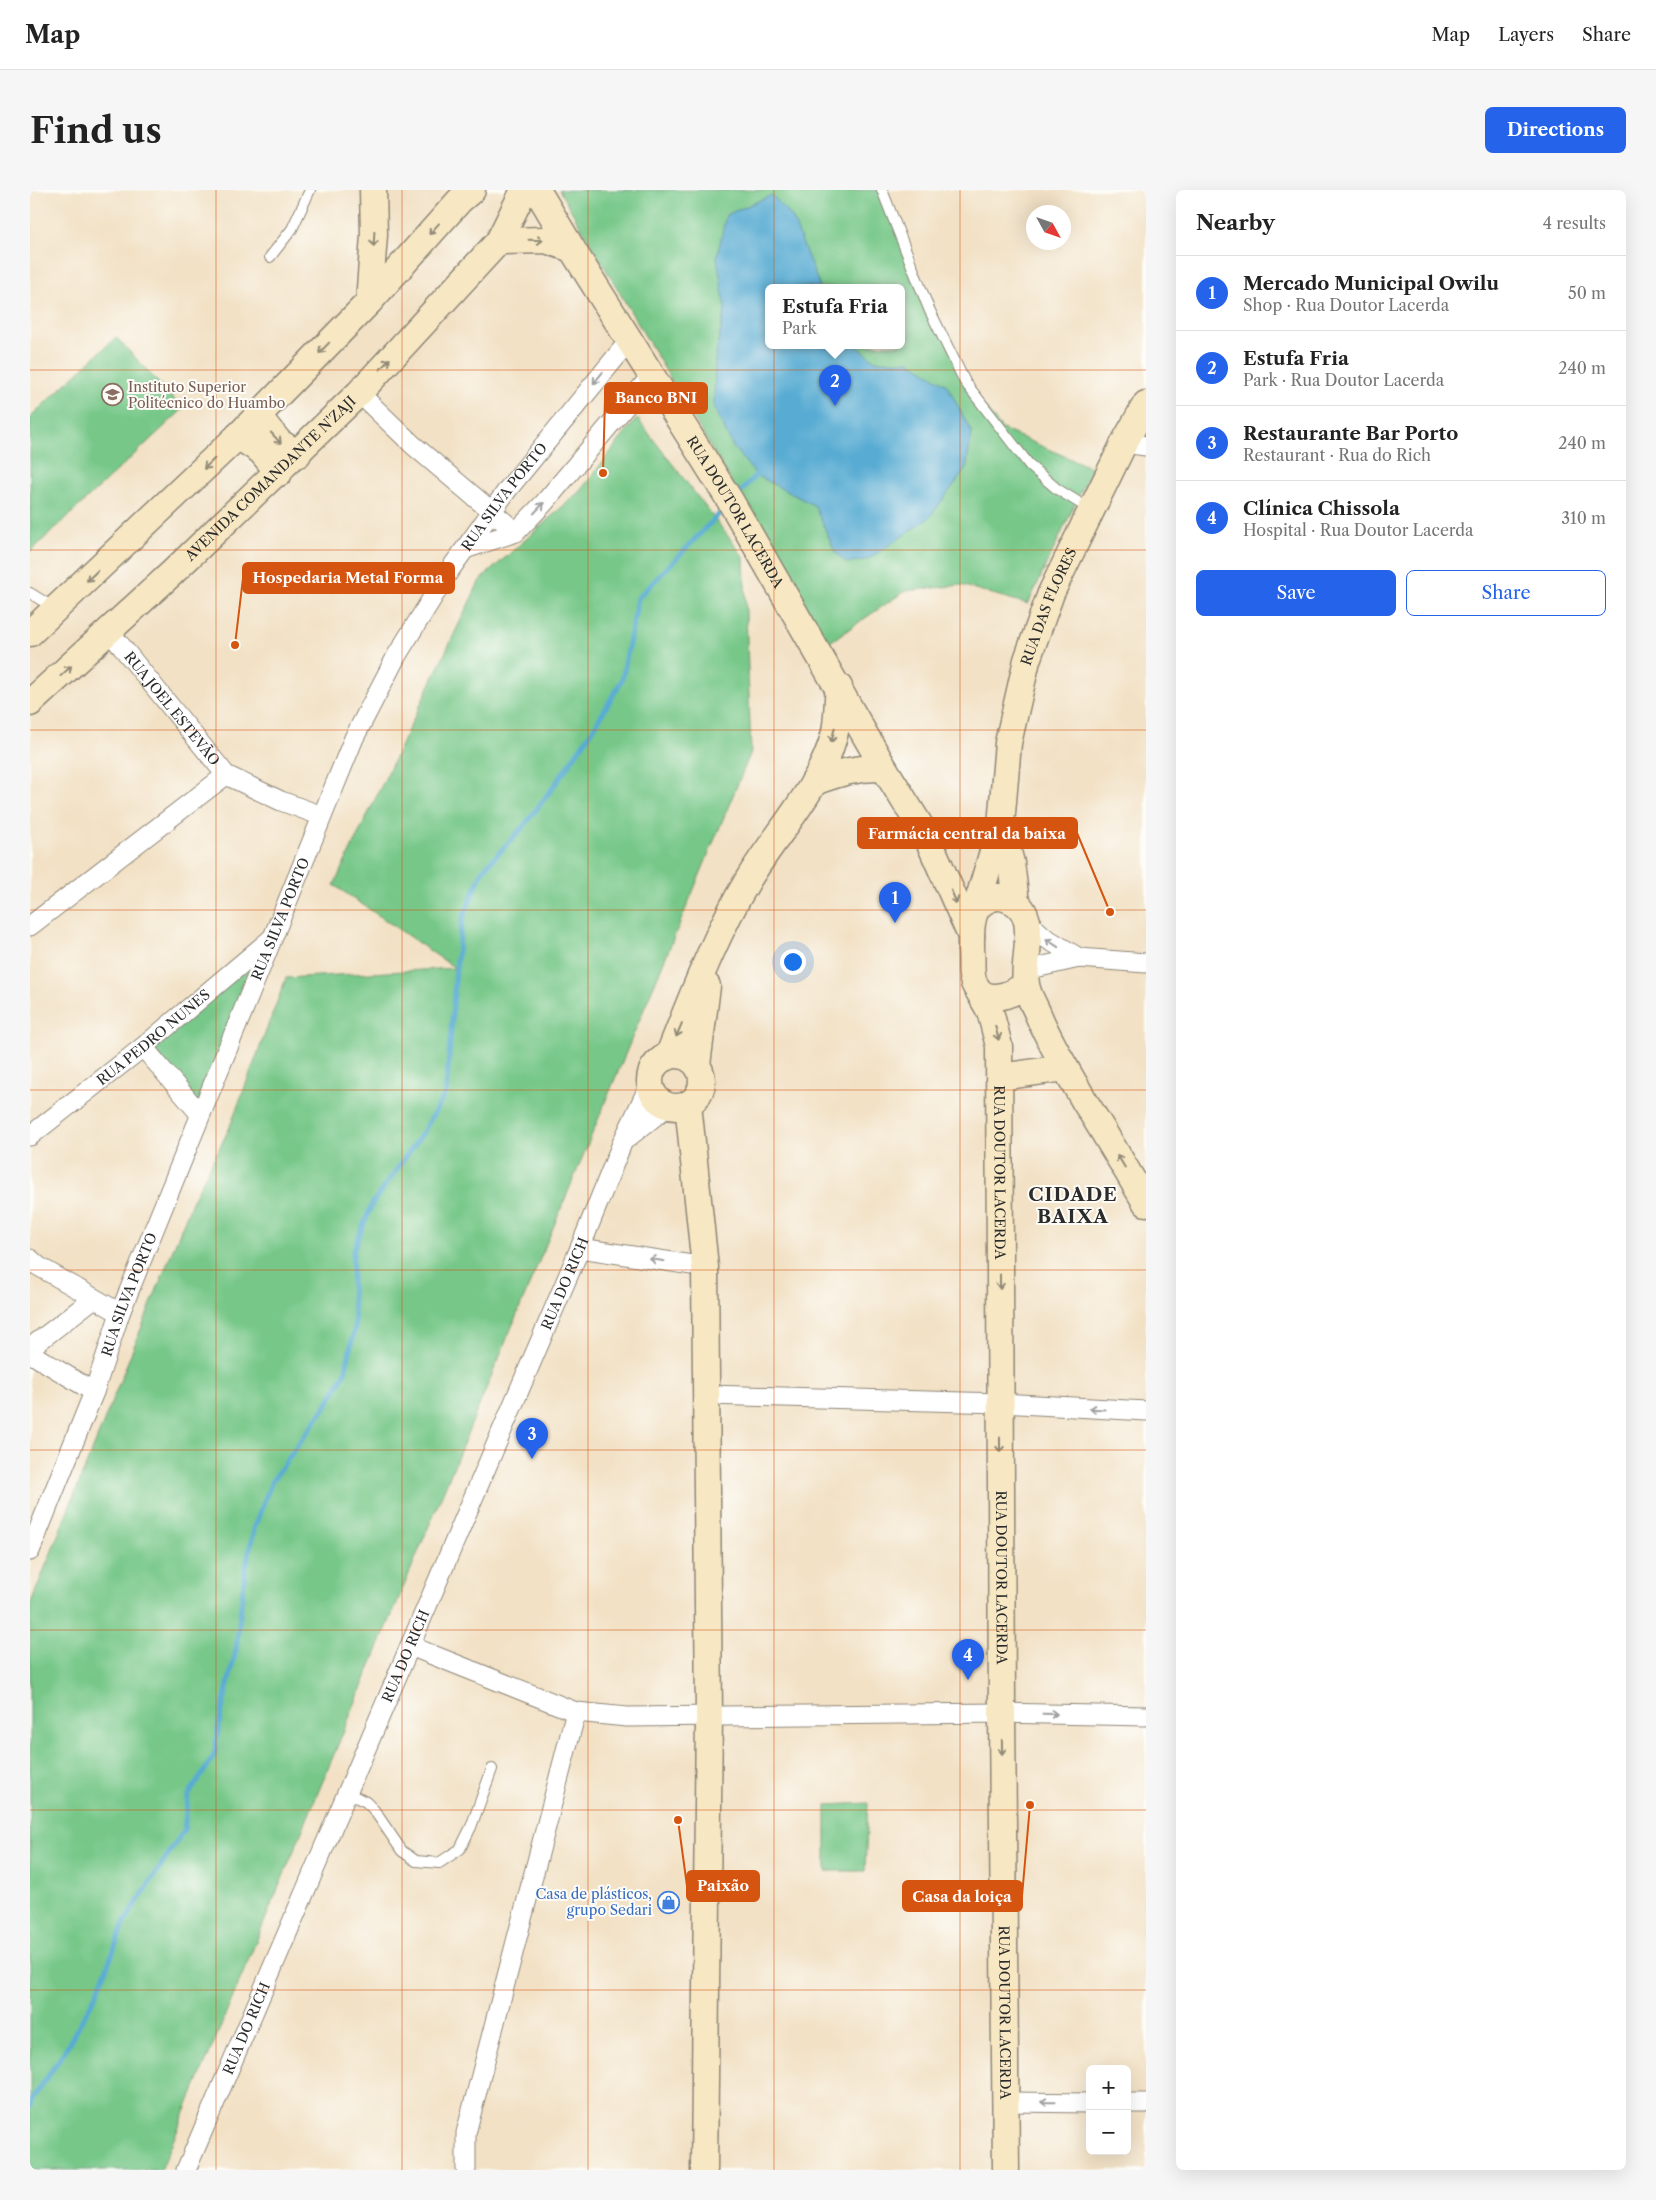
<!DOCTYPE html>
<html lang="en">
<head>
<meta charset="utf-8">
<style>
  :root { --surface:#fff; --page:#f6f6f6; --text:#222; --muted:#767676; --line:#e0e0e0; --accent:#2563eb }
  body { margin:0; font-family:"Libre Caslon Text",serif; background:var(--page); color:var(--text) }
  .controls { position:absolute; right:15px; bottom:15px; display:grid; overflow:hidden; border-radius:8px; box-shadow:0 5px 20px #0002 }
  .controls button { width:45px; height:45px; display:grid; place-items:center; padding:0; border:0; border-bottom:1px solid var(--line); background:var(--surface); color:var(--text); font:25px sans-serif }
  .compass { position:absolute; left:996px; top:15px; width:45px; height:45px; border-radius:50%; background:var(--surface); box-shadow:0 5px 20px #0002; rotate:130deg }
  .you { position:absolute; left:762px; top:771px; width:18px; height:18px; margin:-12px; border:4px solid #fff; border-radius:50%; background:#1a73e8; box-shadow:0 0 0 8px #1a73e833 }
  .badge { display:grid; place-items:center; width:32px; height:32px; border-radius:50%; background:var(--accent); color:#fff; font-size:16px; font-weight:700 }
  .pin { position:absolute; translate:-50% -41px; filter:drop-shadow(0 1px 2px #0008) }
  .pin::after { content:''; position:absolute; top:26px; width:18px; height:15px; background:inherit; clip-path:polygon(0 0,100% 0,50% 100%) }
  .popup { position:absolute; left:735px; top:94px; width:140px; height:65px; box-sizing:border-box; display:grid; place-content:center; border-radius:8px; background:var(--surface); filter:drop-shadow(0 1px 4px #0005); font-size:16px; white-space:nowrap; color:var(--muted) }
  .popup b { font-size:19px; color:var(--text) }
  .popup::after { content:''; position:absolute; left:50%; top:100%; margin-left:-10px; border:10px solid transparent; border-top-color:var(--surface) }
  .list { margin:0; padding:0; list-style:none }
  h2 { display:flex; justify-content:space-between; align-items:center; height:65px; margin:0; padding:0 20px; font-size:21px }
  h2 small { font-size:16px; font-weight:400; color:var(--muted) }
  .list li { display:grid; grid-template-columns:32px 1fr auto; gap:15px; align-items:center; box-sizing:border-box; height:75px; padding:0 20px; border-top:1px solid var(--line) }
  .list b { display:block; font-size:19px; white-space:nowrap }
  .list p { margin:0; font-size:16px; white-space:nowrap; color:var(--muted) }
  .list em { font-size:16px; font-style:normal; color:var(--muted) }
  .actions { display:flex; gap:10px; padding:15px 20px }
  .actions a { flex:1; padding:11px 0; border:1px solid var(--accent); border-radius:8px; text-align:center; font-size:18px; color:var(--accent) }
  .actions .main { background:var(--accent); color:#fff }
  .map { position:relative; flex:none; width:1116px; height:1980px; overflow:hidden; border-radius:8px }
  header { display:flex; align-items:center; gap:30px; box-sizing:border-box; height:70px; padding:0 25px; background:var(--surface); border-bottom:1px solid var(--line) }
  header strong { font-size:24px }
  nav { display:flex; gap:28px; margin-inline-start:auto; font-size:18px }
  .intro { display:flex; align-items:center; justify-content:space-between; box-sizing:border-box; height:120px; padding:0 30px }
  h1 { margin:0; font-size:35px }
  .button { padding:12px 22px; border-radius:8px; background:var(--accent); color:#fff; font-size:18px; font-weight:700 }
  main { display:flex; gap:30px; padding:0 30px }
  aside { flex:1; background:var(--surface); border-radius:8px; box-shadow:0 5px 20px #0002 }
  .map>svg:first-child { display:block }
  .green { fill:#76c788; stroke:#50795a; fill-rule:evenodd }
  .water { fill:#58acd3; stroke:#426c7f }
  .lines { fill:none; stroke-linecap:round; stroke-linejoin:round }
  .stream { stroke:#58acd3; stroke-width:5 }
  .lane-casing { stroke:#8e8678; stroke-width:12 }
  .street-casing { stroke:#8e8678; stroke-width:21 }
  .secondary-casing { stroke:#8e8678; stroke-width:29 }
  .lane { stroke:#fff; stroke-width:10 }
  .street { stroke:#fff; stroke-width:19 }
  .secondary { stroke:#f7e8c3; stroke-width:26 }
  .oneway { stroke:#918a77 }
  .oneway2 { stroke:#a0a0a0 }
  .grid { fill:none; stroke:#d5540f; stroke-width:1; stroke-opacity:0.55 }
  .labels { text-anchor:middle; stroke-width:4; stroke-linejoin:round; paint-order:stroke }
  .education-label { font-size:14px; fill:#785e54; stroke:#fdfcf7; text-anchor:start }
  .street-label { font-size:14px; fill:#2b2b2b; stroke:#fdfcf7 }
  .shop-label { font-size:14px; fill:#366cbe; stroke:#fdfcf7; text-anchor:end }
  .district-label { font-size:19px; font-weight:bold; letter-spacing:1px; fill:#2b2b2b; stroke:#fdfcf7 }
  .leader { fill:none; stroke:#d5540f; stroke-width:2 }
  .callout-dot { fill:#d5540f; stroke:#fdfcf7; stroke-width:2 }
  .callout { fill:#d5540f; stroke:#d5540f; stroke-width:2 }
  .callout-label { font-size:15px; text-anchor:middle; font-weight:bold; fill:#fff }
</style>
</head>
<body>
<header>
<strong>Map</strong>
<nav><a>Map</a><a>Layers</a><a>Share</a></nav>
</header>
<div class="intro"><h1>Find us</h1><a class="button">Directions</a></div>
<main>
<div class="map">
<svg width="1116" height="1980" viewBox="0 0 1116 1980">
  <rect width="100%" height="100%" fill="#fdfcf7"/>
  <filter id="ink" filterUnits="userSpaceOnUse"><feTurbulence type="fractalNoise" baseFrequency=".02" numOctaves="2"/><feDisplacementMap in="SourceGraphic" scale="10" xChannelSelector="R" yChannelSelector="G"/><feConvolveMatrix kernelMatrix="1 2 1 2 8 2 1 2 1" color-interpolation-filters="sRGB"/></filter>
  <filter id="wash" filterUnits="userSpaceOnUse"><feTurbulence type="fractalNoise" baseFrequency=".0096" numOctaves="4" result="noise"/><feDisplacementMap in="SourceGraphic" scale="20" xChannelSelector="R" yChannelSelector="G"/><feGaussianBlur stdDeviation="1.12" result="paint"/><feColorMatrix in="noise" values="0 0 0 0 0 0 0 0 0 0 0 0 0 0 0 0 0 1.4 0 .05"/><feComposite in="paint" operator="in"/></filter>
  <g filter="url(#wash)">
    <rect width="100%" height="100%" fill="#f2e1c5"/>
    <path class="green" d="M529,0H852L935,192L972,239L1062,278L998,414L931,395L875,401L797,454ZM739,97H871V155H739Z
      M86,147L153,219L0,362V227Z
      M607,228L714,367L721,562L131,1980H0V1415L162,1012L199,939L256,788L425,778L304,695L450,390L550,301Z
      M229,768L168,914L124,859Z
      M838,1613L835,1681H796V1615Z"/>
    <path class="water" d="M742,5L762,27L790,97H739V155H826L845,171H879L917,195L942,243L936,279L899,328L839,369L817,373L805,362L785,316L726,285L703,257L684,217L685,169L695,119L687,67L696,25Z"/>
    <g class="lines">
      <path class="stream" d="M706,307L726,285
        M0,1918L2,1910L34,1862L67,1803L95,1731L154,1640L158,1606L184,1566L190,1529L206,1460L215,1381L225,1335L242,1291L296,1216L315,1183L325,1137L322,1097L323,1061L342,1014L392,944L416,902L426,778L432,730L453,680L494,636L526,593L564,538L592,490L608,408L696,317"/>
    </g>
  </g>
  <g filter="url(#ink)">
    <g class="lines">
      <defs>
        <path id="lane" d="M852,0L899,119L935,192L1000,276L1027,299L1061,320
          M240,67L262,39L280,0
          M0,403L24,418
          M317,1603L336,1612L344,1620L372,1661L386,1671L409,1673L430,1659L441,1637L462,1579"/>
        <g id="street">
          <path d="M329,203L383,255L486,342"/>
          <path d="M1094,253L1116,256"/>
          <path d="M438,358L486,342L514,313L621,186"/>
          <path id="s1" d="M79,441L196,585L251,611L292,626"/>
          <path d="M998,732L1014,747L1049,768"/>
          <path d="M0,736L196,585"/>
          <path d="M996,780L1049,768L1116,773"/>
          <path d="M113,857L170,924"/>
          <path id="s2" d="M0,946L113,857L241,749"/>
          <path d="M596,949L638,916"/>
          <path d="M550,1058L675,1077"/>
          <path d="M0,1069L8,1076L90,1123"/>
          <path d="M0,1158L63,1109"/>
          <path d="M0,1163L64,1202"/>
          <path d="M677,1205L970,1213L1116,1221"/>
          <path id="s3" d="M0,1361L64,1202L90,1123L324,548L367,465L419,381L478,299L599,151"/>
          <path d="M380,1456L546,1522L597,1527L972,1523L1116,1526"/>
          <path d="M976,1912L1060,1913"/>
          <path d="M1097,1913H1116"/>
          <path id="s4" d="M156,1980L550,1058L593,951L620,894"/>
          <path d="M436,1980V1943L546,1522"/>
        </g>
        <g id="secondary">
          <path id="s5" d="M507,0L542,59L701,312L854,578L897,647L941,746"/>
          <path d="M469,51L516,50L542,59"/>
          <path d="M339,112L344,45L343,0"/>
          <path d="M228,226L249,252L268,264"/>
          <path d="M208,246L231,261L249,283"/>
          <path d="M0,443L208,246L339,112L430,10L442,0"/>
          <path id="s6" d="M0,513L142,383L329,203L469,51L494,0"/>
          <path d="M784,592C808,583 828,577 854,578"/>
          <path d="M971,636L981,673L986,712"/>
          <path id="s7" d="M945,721L971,635L978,553L997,470L1021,403L1094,253L1116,214"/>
          <path d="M996,794C978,808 948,817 942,786C941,778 942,768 941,759C941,748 940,733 945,722C948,715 955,710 962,708C969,706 974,707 980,710C1011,723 992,769 996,794C997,803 1003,813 1007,822C1020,854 1038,882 1055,912C1076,945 1096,979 1116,1013"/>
          <path id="s8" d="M947,798L960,821L969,856L972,1523L976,1980"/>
          <circle cx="646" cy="891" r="26"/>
          <path d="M638,867C662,807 685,745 718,690C746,643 789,600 804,546C808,531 807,513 809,497"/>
          <path d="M667,875L677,796"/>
          <path d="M970,887L1035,878"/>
          <path d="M658,914L675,1077L679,1526L674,1980"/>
        </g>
      </defs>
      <use href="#lane" class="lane-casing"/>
      <use href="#street" class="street-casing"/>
      <use href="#secondary" class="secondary-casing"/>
      <use href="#lane" class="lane"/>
      <use href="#street" class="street"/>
      <use href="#secondary" class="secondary"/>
    </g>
    <defs><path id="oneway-shaft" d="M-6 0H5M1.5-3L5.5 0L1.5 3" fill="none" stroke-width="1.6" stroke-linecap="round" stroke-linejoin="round" transform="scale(1.25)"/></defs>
    <g class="oneway">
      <use href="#oneway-shaft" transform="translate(404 39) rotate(132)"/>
      <use href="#oneway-shaft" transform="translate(344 49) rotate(93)"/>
      <use href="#oneway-shaft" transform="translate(506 50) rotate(2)"/>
      <use href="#oneway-shaft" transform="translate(294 158) rotate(134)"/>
      <use href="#oneway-shaft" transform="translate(355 174) rotate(-48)"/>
      <use href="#oneway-shaft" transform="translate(246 248) rotate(47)"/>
      <use href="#oneway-shaft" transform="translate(179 274) rotate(136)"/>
      <use href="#oneway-shaft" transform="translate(62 386) rotate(136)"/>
      <use href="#oneway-shaft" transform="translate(36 481) rotate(-43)"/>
      <use href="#oneway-shaft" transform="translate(803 545) rotate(103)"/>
      <use href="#oneway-shaft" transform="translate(924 707) rotate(67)"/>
      <use href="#oneway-shaft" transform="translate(649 840) rotate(113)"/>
      <use href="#oneway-shaft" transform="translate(967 843) rotate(76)"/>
      <use href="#oneway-shaft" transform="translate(1091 971) rotate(-121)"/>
      <use href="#oneway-shaft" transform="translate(970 1092) rotate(90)"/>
      <use href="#oneway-shaft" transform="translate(970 1255) rotate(90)"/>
      <use href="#oneway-shaft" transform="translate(972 1557) rotate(89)"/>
    </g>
    <g class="oneway2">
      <use href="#oneway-shaft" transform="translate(568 188) rotate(129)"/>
      <use href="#oneway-shaft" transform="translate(509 318) rotate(-47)"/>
      <use href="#oneway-shaft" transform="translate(1022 753) rotate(-146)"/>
      <use href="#oneway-shaft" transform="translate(627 1070) rotate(-171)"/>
      <use href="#oneway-shaft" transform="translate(1067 1219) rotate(-177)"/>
      <use href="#oneway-shaft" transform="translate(1020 1524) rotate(1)"/>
      <use href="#oneway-shaft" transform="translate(1018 1912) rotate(-179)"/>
    </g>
  </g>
  <path class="grid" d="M186,0V1980M372,0V1980M558,0V1980M744,0V1980M930,0V1980M0,180H1116M0,360H1116M0,540H1116M0,720H1116M0,900H1116M0,1080H1116M0,1260H1116M0,1440H1116M0,1620H1116M0,1800H1116"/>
  <defs>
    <symbol id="university-ring" viewBox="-11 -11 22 22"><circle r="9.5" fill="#fdfcf7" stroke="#8d6e63" stroke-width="1.5"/><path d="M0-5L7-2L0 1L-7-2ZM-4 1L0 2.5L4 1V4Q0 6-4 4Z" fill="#8d6e63"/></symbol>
    <symbol id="shop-ring" viewBox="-11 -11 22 22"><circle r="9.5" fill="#fdfcf7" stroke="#3f7fe0" stroke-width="1.5"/><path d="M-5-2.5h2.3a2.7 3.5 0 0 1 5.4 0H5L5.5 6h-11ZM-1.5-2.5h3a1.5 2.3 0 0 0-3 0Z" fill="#3f7fe0"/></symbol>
  </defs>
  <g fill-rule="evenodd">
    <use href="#university-ring" x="70" y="192" width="25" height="25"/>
    <use href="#shop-ring" x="626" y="1700" width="25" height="25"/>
  </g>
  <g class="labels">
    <g class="education-label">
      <text x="98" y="202">Instituto Superior<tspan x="98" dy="16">Politécnico do Huambo</tspan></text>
    </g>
    <g class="street-label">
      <text dy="5" stroke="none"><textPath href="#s6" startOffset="329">AVENIDA COMANDANTE N'ZAJI</textPath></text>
      <text dy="5" stroke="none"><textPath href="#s3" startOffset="1160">RUA SILVA PORTO</textPath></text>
      <text dy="5" stroke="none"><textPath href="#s5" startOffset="378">RUA DOUTOR LACERDA</textPath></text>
      <text dy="5" stroke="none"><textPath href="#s7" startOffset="315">RUA DAS FLORES</textPath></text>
      <text dy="5" stroke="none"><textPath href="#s1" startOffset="100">RUA JOEL ESTEVÃO</textPath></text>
      <text dy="5" stroke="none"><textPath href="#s3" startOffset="680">RUA SILVA PORTO</textPath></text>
      <text dy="5" stroke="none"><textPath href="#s2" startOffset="158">RUA PEDRO NUNES</textPath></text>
      <text dy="5" stroke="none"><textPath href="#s8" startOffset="189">RUA DOUTOR LACERDA</textPath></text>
      <text dy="5" stroke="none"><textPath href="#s4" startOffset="964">RUA DO RICH</textPath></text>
      <text dy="5" stroke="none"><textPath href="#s3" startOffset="275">RUA SILVA PORTO</textPath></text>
      <text dy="5" stroke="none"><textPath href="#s8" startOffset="594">RUA DOUTOR LACERDA</textPath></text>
      <text dy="5" stroke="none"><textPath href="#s4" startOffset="559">RUA DO RICH</textPath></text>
      <text dy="5" stroke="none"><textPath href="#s8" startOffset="1029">RUA DOUTOR LACERDA</textPath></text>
      <text dy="5" stroke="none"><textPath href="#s4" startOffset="154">RUA DO RICH</textPath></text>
    </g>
    <g class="shop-label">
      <text x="622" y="1709">Casa de plásticos,<tspan x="622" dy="16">grupo Sedari</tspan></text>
    </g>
    <g class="district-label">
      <text x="1043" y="1011">CIDADE<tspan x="1043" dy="22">BAIXA</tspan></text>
    </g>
  </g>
  <path class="leader" d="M573 283L575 208M205 455L213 388M1080 722L1047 643M648 1630L657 1696M1000 1615L992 1706"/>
  <g class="callout-dot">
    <circle cx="573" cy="283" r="5"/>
    <circle cx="205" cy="455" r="5"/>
    <circle cx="1080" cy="722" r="5"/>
    <circle cx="648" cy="1630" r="5"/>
    <circle cx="1000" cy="1615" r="5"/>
  </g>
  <g class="callout">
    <rect x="575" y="193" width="102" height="30" rx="5"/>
    <rect x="213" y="373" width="211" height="30" rx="5"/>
    <rect x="828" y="628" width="219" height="30" rx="5"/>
    <rect x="657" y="1681" width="72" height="30" rx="5"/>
    <rect x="873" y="1691" width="119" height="30" rx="5"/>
  </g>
  <g class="callout-label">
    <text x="626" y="213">Banco BNI</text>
    <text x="318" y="393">Hospedaria Metal Forma</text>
    <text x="937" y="649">Farmácia central da baixa</text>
    <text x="693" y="1701">Paixão</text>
    <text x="932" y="1712">Casa da loiça</text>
  </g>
</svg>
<div class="controls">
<button>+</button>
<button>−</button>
</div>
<svg class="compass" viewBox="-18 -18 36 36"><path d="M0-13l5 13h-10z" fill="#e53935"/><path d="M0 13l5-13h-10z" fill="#767676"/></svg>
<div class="you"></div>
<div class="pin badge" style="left:865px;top:733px">1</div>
<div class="pin badge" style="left:805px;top:216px">2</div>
<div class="popup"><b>Estufa Fria</b>Park</div>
<div class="pin badge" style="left:502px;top:1269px">3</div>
<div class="pin badge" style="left:938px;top:1490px">4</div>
</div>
<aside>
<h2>Nearby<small>4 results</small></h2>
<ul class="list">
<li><span class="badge">1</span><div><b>Mercado Municipal Owilu</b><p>Shop · Rua Doutor Lacerda</p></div><em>50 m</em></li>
<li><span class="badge">2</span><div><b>Estufa Fria</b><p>Park · Rua Doutor Lacerda</p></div><em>240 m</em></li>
<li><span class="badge">3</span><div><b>Restaurante Bar Porto</b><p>Restaurant · Rua do Rich</p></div><em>240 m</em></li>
<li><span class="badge">4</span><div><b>Clínica Chissola</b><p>Hospital · Rua Doutor Lacerda</p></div><em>310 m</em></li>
</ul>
<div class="actions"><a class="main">Save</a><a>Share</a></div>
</aside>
</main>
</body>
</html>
